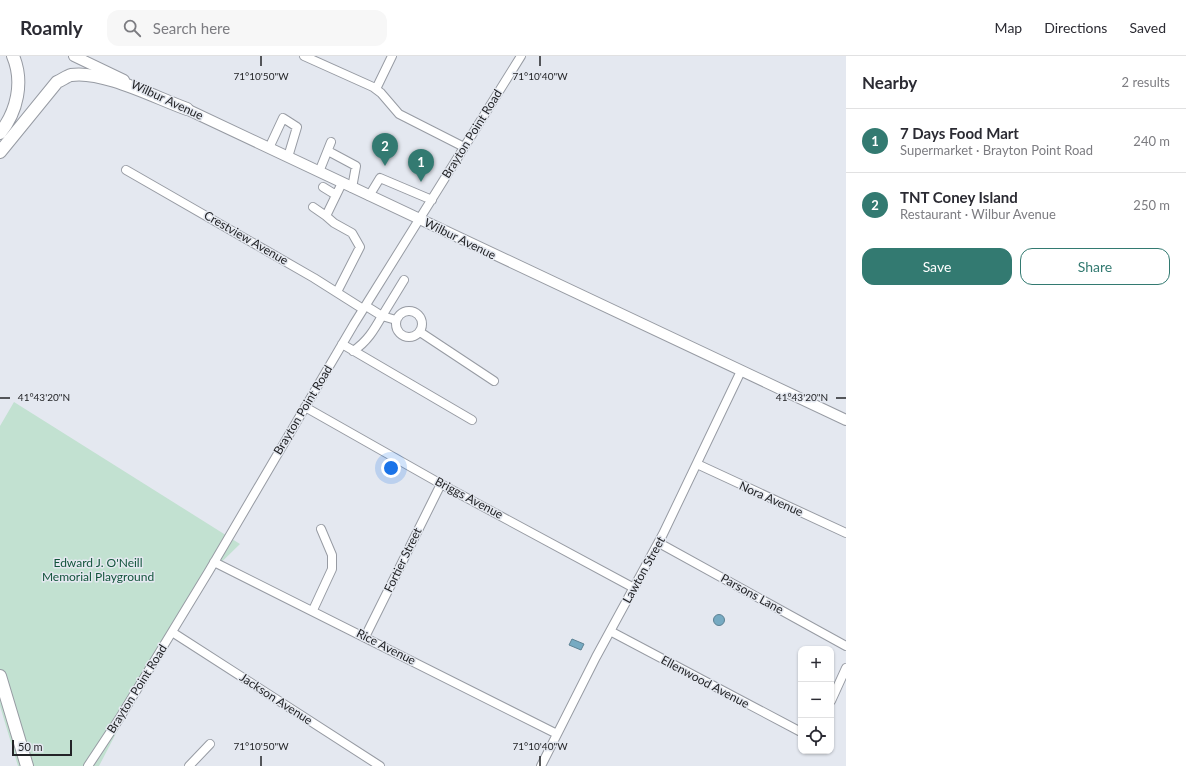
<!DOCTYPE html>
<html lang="en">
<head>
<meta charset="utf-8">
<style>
  :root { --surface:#fff; --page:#f7f7f7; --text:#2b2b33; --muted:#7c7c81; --line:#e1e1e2; --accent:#337a71 }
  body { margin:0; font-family:Lato,sans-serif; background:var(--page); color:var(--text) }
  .controls { position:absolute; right:12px; bottom:12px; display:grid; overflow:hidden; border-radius:8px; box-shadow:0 1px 3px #0004 }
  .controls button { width:36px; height:36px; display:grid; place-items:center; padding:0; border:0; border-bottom:1px solid var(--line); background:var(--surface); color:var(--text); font:20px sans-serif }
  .scale { position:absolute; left:12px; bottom:10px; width:60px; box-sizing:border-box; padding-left:4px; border:2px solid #232427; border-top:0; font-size:11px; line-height:14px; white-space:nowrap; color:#232427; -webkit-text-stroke:3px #e4e8f0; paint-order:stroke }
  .you { position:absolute; left:391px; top:412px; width:14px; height:14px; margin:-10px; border:3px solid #fff; border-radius:50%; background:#1a73e8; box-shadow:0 0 0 6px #1a73e833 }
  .badge { display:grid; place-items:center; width:26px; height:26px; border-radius:50%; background:var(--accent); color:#fff; font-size:13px; font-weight:700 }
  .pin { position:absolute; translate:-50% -33px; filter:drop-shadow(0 1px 2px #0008) }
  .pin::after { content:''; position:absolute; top:21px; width:14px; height:12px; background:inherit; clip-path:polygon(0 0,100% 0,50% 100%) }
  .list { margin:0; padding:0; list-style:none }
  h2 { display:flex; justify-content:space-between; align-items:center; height:52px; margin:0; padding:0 16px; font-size:17px }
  h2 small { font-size:13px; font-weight:400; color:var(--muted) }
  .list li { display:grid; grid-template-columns:26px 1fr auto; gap:12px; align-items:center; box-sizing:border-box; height:64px; padding:0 16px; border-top:1px solid var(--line) }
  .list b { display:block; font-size:15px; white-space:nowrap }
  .list p { margin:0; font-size:13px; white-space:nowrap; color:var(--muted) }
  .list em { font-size:13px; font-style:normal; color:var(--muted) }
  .actions { display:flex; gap:8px; padding:12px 16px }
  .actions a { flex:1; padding:9px 0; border:1px solid var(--accent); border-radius:12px; text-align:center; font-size:14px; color:var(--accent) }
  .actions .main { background:var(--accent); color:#fff }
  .icon { flex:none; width:22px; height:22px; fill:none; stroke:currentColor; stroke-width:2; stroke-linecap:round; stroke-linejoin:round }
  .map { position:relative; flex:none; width:846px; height:710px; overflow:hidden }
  header { display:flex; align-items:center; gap:24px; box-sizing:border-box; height:56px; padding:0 20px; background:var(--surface); border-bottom:1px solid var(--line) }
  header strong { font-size:19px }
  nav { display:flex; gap:22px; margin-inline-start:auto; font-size:14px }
  .search { width:280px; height:36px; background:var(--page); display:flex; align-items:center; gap:10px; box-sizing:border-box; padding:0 14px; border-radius:12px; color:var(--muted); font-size:15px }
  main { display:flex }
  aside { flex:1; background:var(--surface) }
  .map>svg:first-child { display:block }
  .green { fill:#c2e1d1 }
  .water { fill:#76aac2; stroke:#5d8294 }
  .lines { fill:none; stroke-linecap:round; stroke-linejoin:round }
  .minor-casing { stroke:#979ba3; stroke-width:10 }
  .major-casing { stroke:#979ba3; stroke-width:12 }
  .highway-casing { stroke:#979ba3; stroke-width:14 }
  .minor { stroke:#fff; stroke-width:8 }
  .major { stroke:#fff; stroke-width:10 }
  .highway { stroke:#fff; stroke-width:12 }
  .ticks { fill:none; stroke:#232427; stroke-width:1.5 }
  .labels { text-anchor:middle; stroke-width:3; stroke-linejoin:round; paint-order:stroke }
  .street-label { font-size:12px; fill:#232427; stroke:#e4e8f0 }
  .park-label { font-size:12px; fill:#13543c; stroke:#e4e8f0 }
  .ticks-label { font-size:10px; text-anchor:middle; fill:#232427; stroke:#e4e8f0; stroke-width:3; stroke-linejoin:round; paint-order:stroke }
</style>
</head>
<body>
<header>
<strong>Roamly</strong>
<div class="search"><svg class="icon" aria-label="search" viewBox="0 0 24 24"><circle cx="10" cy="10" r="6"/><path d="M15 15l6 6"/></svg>Search here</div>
<nav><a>Map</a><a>Directions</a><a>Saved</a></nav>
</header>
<main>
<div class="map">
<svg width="846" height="710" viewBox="0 0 846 710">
  <rect width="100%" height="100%" fill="#e4e8f0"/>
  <path class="green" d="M14,346L240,488L198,529L161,591L99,710H18L0,650V370Z"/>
  <path class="water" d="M713.5 564a5.5 5.5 0 1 1 11 0a5.5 5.5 0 1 1-11 0Z
    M572,583L584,588L581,594L569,589Z"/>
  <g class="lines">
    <defs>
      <path id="minor" d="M304,0L373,31L381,37L399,58L464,91
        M376,33L392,0
        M269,92L283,62L297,71L288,101
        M328,95L356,110L352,132
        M126,114L314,222L363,253
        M319,116L331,86
        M323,131L336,139
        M369,140L380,122L432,144
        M313,151L326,160
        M337,236L360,191L352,177L334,167L326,160L342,127
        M366,250L382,260L404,224
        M396 268a13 13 0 1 1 26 0a13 13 0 1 1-26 0Z
        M420,276L494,325
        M342,288L472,364
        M353,295C367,286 374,274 382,260L396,264
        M305,351L441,428L634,532
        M697,408L846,477
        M659,487L846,590
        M214,506L557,678
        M313,554L332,513V499L321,473
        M610,575L801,676
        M172,576L380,710
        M365,581L441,428
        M831,645L846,612
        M88,710L119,663L209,515L354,268L521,0
        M189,710L210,688
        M541,710L596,601L663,478L741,315"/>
      <path id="major" d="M74,0L124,24
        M180,50L846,364"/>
      <path id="highway" d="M0,77C17,56 24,26 13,0
        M0,96L57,26C62,24 67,20 71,19C103,14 156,42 187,53
        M0,620L27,710"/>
    </defs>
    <use href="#minor" class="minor-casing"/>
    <use href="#major" class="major-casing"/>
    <use href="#highway" class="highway-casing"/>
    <use href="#minor" class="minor"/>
    <use href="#major" class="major"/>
    <use href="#highway" class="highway"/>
  </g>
  <path class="ticks" d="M261,0V10M540,0V10M0,342H10M836,342H846M261,700V710M540,700V710"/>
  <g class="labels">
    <g class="street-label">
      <text transform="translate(167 44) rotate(25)" y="4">Wilbur Avenue</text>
      <text transform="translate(472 78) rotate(-58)" y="4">Brayton Point Road</text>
      <text transform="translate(246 182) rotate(30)" y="4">Crestview Avenue</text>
      <text transform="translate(460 183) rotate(26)" y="4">Wilbur Avenue</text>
      <text transform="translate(303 354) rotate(-59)" y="4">Brayton Point Road</text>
      <text transform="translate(469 442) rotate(28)" y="4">Briggs Avenue</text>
      <text transform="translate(771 443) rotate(24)" y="4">Nora Avenue</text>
      <text transform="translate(403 504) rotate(-64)" y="4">Fortier Street</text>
      <text transform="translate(644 514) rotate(-61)" y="4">Lawton Street</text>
      <text transform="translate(752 538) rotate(29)" y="4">Parsons Lane</text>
      <text transform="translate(386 591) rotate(27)" y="4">Rice Avenue</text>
      <text transform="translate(705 626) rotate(28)" y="4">Ellenwood Avenue</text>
      <text transform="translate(137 633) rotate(-58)" y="4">Brayton Point Road</text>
      <text transform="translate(276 643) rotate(33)" y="4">Jackson Avenue</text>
    </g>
    <g class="park-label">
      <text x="98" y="511">Edward J. O'Neill<tspan x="98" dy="14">Memorial Playground</tspan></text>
    </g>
  </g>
  <g class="ticks-label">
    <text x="261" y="24">71°10'50"W</text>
    <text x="540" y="24">71°10'40"W</text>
    <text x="44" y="345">41°43'20"N</text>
    <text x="802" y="345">41°43'20"N</text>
    <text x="261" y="694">71°10'50"W</text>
    <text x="540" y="694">71°10'40"W</text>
  </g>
</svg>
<div class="controls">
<button>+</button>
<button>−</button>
<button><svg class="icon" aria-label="locate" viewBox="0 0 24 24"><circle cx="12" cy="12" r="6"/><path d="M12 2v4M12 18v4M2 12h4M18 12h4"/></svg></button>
</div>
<div class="scale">50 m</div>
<div class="you"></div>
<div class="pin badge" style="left:421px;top:126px">1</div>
<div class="pin badge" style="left:385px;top:110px">2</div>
</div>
<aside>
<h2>Nearby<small>2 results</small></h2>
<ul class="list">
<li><span class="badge">1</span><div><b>7 Days Food Mart</b><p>Supermarket · Brayton Point Road</p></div><em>240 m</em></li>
<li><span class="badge">2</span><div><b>TNT Coney Island</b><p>Restaurant · Wilbur Avenue</p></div><em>250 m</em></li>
</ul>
<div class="actions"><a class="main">Save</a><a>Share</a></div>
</aside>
</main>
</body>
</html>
